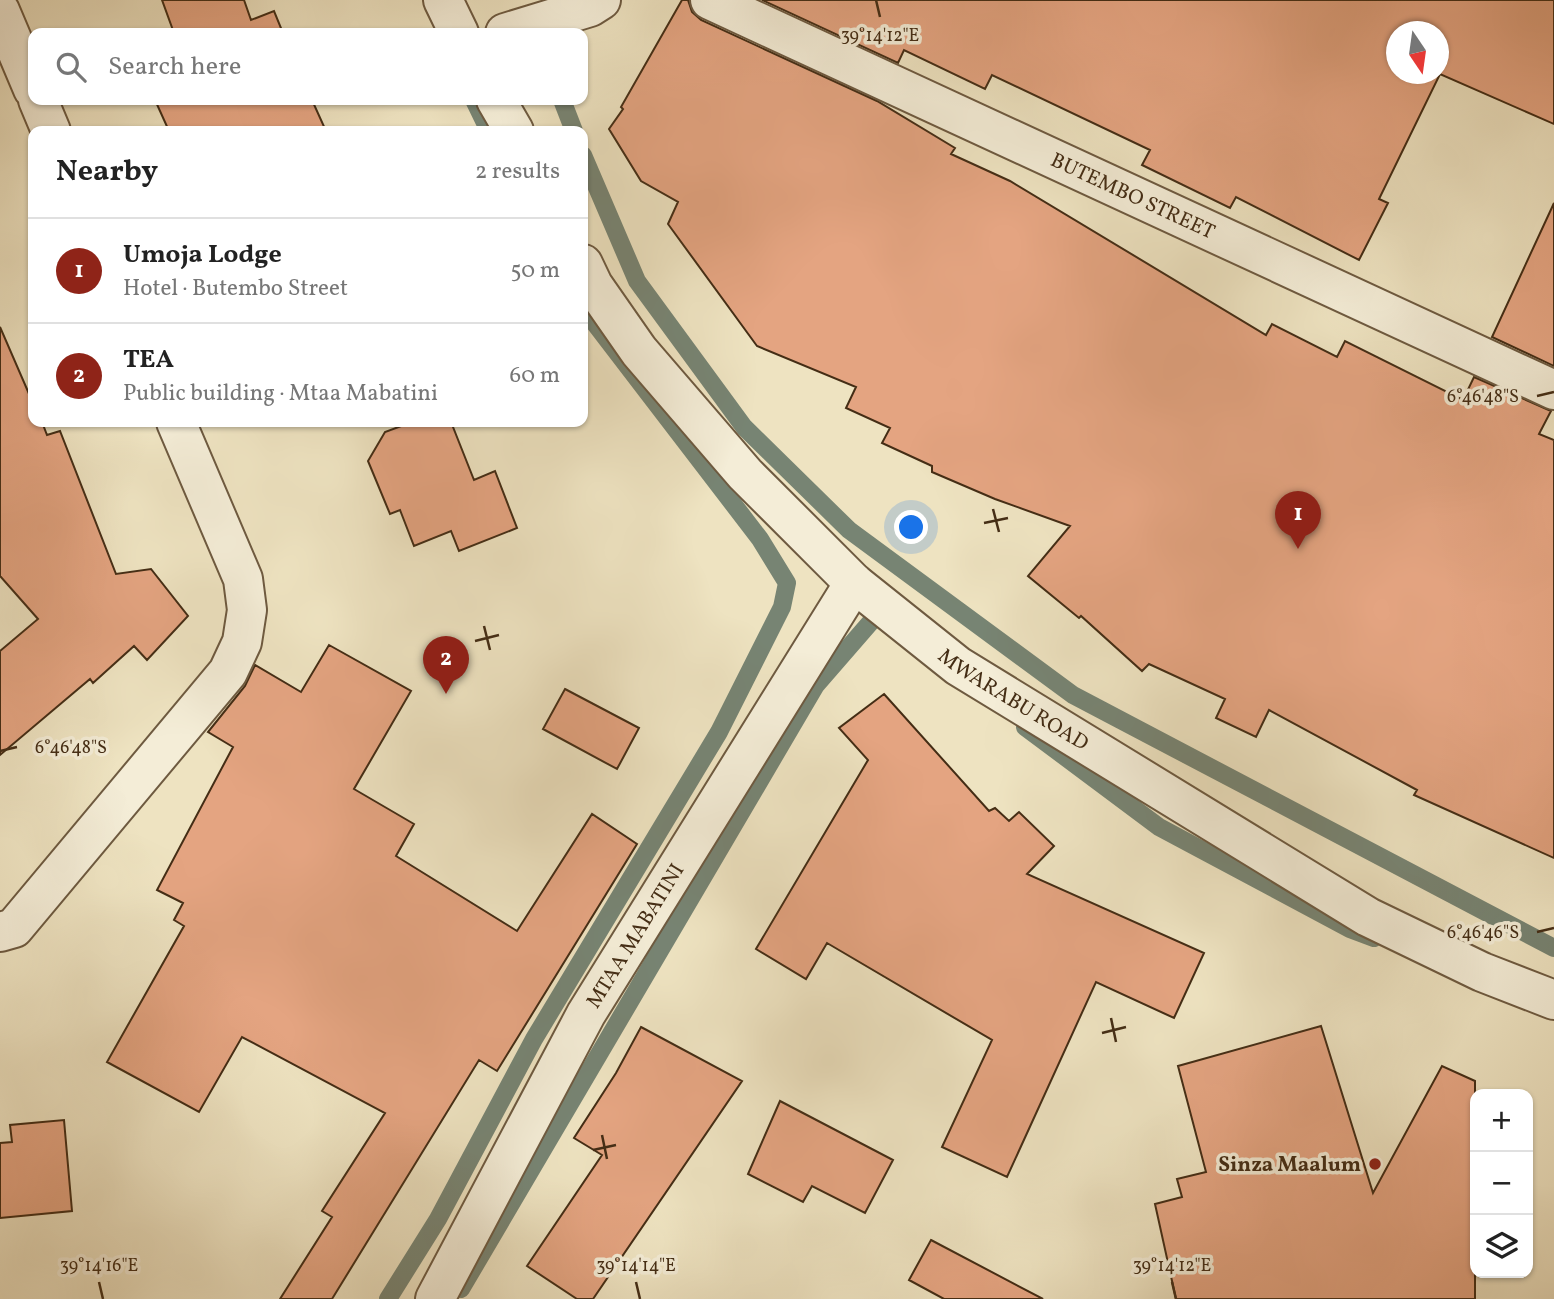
<!DOCTYPE html>
<html lang="en">
<head>
<meta charset="utf-8">
<style>
  :root { --surface:#fff; --page:#f6f6f6; --text:#222; --muted:#767676; --line:#e0e0e0; --accent:#8f2418 }
  body { margin:0; font-family:Vollkorn,serif; background:var(--page); color:var(--text) }
  .controls { position:absolute; right:21px; bottom:21px; display:grid; overflow:hidden; border-radius:14px; box-shadow:0 2px 5px #0004 }
  .controls button { width:63px; height:63px; display:grid; place-items:center; padding:0; border:0; border-bottom:2px solid var(--line); background:var(--surface); color:var(--text); font:35px sans-serif }
  .compass { position:absolute; left:1386px; top:21px; width:63px; height:63px; border-radius:50%; background:var(--surface); box-shadow:0 2px 5px #0004; rotate:167deg }
  .you { position:absolute; left:912px; top:528px; width:24px; height:24px; margin:-18px; border:5px solid #fff; border-radius:50%; background:#1a73e8; box-shadow:0 0 0 10px #1a73e833 }
  .badge { display:grid; place-items:center; width:46px; height:46px; border-radius:50%; background:var(--accent); color:#fff; font-size:23px; font-weight:700 }
  .pin { position:absolute; translate:-50% -58px; filter:drop-shadow(0 2px 4px #0008) }
  .pin::after { content:''; position:absolute; top:37px; width:24px; height:21px; background:inherit; clip-path:polygon(0 0,100% 0,50% 100%) }
  .list { margin:0; padding:0; list-style:none }
  h2 { display:flex; justify-content:space-between; align-items:center; height:91px; margin:0; padding:0 28px; font-size:30px }
  h2 small { font-size:23px; font-weight:400; color:var(--muted) }
  .list li { display:grid; grid-template-columns:46px 1fr auto; gap:21px; align-items:center; box-sizing:border-box; height:105px; padding:0 28px; border-top:2px solid var(--line) }
  .list b { display:block; font-size:26px; white-space:nowrap }
  .list p { margin:0; font-size:23px; white-space:nowrap; color:var(--muted) }
  .list em { font-size:23px; font-style:normal; color:var(--muted) }
  .icon { flex:none; width:38px; height:38px; fill:none; stroke:currentColor; stroke-width:2; stroke-linecap:round; stroke-linejoin:round }
  .map { position:relative; flex:none; width:1554px; height:1299px; overflow:hidden }
  .search { position:absolute; background:var(--surface); box-shadow:0 2px 5px #0004; left:28px; top:28px; width:560px; height:77px; display:flex; align-items:center; gap:18px; box-sizing:border-box; padding:0 24px; border-radius:14px; color:var(--muted); font-size:26px }
  .panel { position:absolute; background:var(--surface); box-shadow:0 2px 5px #0004; left:28px; top:126px; width:560px; height:301px; border-radius:14px }
  .map>svg:first-child { display:block }
  .lines { fill:none; stroke-linecap:round; stroke-linejoin:round }
  .stream { stroke:#778473; stroke-width:18 }
  .building { fill:#e4a481; stroke:#442d15; stroke-width:2; fill-rule:evenodd }
  .minor-casing { stroke:#6e5a40; stroke-width:42 }
  .tertiary-casing { stroke:#6e5a40; stroke-width:42 }
  .minor { stroke:#f4edd7; stroke-width:38 }
  .tertiary { stroke:#f4edd7; stroke-width:38 }
  .ticks { fill:none; stroke:#442d15; stroke-width:2.5 }
  .poi-dot { fill:#8f2418; stroke:#f4edd7; stroke-width:2.5 }
  .labels { text-anchor:middle; stroke-width:7; stroke-linejoin:round; paint-order:stroke }
  .street-label { font-size:21px; fill:#442d15; stroke:#f4edd7 }
  .poi-label { font-size:21px; font-weight:bold; fill:#442d15; stroke:#f4edd7; text-anchor:end }
  .ticks-label { font-size:18px; text-anchor:middle; fill:#442d15; stroke:#f4edd7; stroke-width:7; stroke-linejoin:round; paint-order:stroke }
</style>
</head>
<body>
<div class="map">
<svg width="1554" height="1299" viewBox="0 0 1554 1299">
  <rect width="100%" height="100%" fill="#eee3c1"/>
  <filter id="stains"><feTurbulence type="fractalNoise" baseFrequency=".00286" numOctaves="4"/><feColorMatrix values="0 0 0 0 .2 0 0 0 0 .09 0 0 0 0 .02 0 0 0 .5 -.17"/></filter>
  <radialGradient id="worn" r=".72"><stop offset=".6" stop-color="#630" stop-opacity="0"/><stop offset="1" stop-color="#630" stop-opacity=".3"/></radialGradient>
  <g class="lines">
    <path class="stream" d="M474,100L489,131
      M562,100L574,131
      M583,155L637,281L744,427L849,530L1073,695L1554,948
      M1025,727L1159,827L1350,929L1374,938
      M461,1289L816,685L882,609L888,614
      M388,1299L438,1219L534,1039L719,732L782,607L787,583L760,539L583,308"/>
  </g>
  <path class="building" d="M162,0H244L251,20L274,11L283,33H174Z
    M682,0H688L692,12L701,20L877,101L955,148L951,154L1010,181L1266,335L1272,324L1337,357L1345,341L1463,400L1474,377L1551,411L1539,434L1554,440V858L1414,795L1417,790L1269,710L1256,737L1216,718L1225,699L1149,664L1142,671L1081,616L1079,618L1028,576L1070,526L995,499L932,472V466L882,443L890,428L846,408L856,387L757,346L668,224L678,202L641,181L609,129L623,109L621,107Z
    M762,0H1554V124L1440,74L1379,199L1388,203L1359,260L1236,197L1230,208L1142,165L1150,150L992,75L985,89L904,50L898,63ZM1396,32H1438V74H1396Z
    M155,100H312L326,131H169Z
    M1554,203V366L1492,337Z
    M0,327L33,403V422H42L47,435L60,431L116,574L151,569L188,616L147,660L134,646L93,683L90,679L0,755V651L38,619L0,576Z
    M412,422H451L474,480L495,471L517,528L459,551L451,531L414,546L400,510L390,514L368,461L385,432Z
    M329,645L411,691L354,789L414,824L396,856L517,931L592,814L637,844L497,1071L479,1060L332,1299H280L332,1217L322,1211L385,1113L242,1037L199,1112L107,1062L184,926L174,920L183,903L157,890L233,747L208,732L245,686L255,665L301,692Z
    M565,689L639,728L617,769L543,729Z
    M884,694L989,811L995,808L1009,821L1019,812L1054,846L1027,874L1204,953L1174,1018L1096,982L1007,1177L942,1147L992,1040L827,943L806,979L756,949L868,760L839,728Z
    M1321,1026L1373,1193L1442,1066L1475,1081V1299H1176L1155,1204L1182,1197L1177,1179L1206,1172L1178,1066Z
    M641,1027L742,1081L593,1299H577L527,1266L602,1155L574,1138L616,1073Z
    M780,1101L893,1160L865,1213L812,1186L803,1202L748,1174Z
    M64,1120L72,1211L0,1218V1143L12,1142L10,1125Z
    M931,1240L1043,1299H944L909,1280Z"/>
  <g class="lines">
    <defs>
      <g id="minor">
        <path id="s1" d="M710,0L1554,390"/>
        <path d="M0,11L33,89"/>
        <path d="M505,33L590,7L601,0"/>
        <path d="M38,100L51,131"/>
        <path d="M0,932L14,928L228,672L242,642L247,610L243,579L176,422"/>
        <path id="s2" d="M435,1299L586,1014L854,583"/>
      </g>
      <g id="tertiary">
        <path d="M443,0L459,33"/>
        <path d="M496,100L514,131"/>
        <path id="s3" d="M583,264L593,285L639,351L745,474L854,583L958,666L1368,917L1482,972L1554,1000"/>
      </g>
    </defs>
    <use href="#minor" class="minor-casing"/>
    <use href="#tertiary" class="tertiary-casing"/>
    <use href="#minor" class="minor"/>
    <use href="#tertiary" class="tertiary"/>
  </g>
  <path class="ticks" d="M876,0L880,17M1537,396L1554,392M993,509L999,532M984,523L1008,518M484,626L490,650M475,641L499,635M0,751L17,747M1537,932L1554,928M1111,1018L1116,1042M1102,1033L1126,1027M602,1135L607,1159M593,1150L616,1145M99,1282L103,1299M636,1282L640,1299M1172,1282L1176,1299"/>
  <circle class="poi-dot" cx="1375" cy="1164" r="7"/>
  <g class="labels">
    <g class="street-label">
      <text dy="7" stroke="none"><textPath href="#s1" startOffset="466">BUTEMBO STREET</textPath></text>
      <text dy="7" stroke="none"><textPath href="#s3" startOffset="618">MWARABU ROAD</textPath></text>
      <text dy="7" stroke="none"><textPath href="#s2" startOffset="415">MTAA MABATINI</textPath></text>
    </g>
    <g class="poi-label">
      <text x="1361" y="1171">Sinza Maalum</text>
    </g>
  </g>
  <g class="ticks-label">
    <text x="880" y="41">39°14'12"E</text>
    <text x="1483" y="402">6°46'48"S</text>
    <text x="71" y="753">6°46'48"S</text>
    <text x="1483" y="938">6°46'46"S</text>
    <text x="99" y="1271">39°14'16"E</text>
    <text x="636" y="1271">39°14'14"E</text>
    <text x="1172" y="1271">39°14'12"E</text>
  </g>
  <rect width="100%" height="100%" filter="url(#stains)"/>
  <rect width="100%" height="100%" fill="url(#worn)"/>
</svg>
<div class="controls">
<button>+</button>
<button>−</button>
<button><svg class="icon" aria-label="layers" viewBox="0 0 24 24"><path d="M12 4l9 5-9 5-9-5zM3 14l9 5 9-5"/></svg></button>
</div>
<svg class="compass" viewBox="-18 -18 36 36"><path d="M0-13l5 13h-10z" fill="#e53935"/><path d="M0 13l5-13h-10z" fill="#767676"/></svg>
<div class="you"></div>
<div class="pin badge" style="left:1298px;top:549px">1</div>
<div class="pin badge" style="left:446px;top:694px">2</div>
<div class="search"><svg class="icon" aria-label="search" viewBox="0 0 24 24"><circle cx="10" cy="10" r="6"/><path d="M15 15l6 6"/></svg>Search here</div>
<section class="panel">
<h2>Nearby<small>2 results</small></h2>
<ul class="list">
<li><span class="badge">1</span><div><b>Umoja Lodge</b><p>Hotel · Butembo Street</p></div><em>50 m</em></li>
<li><span class="badge">2</span><div><b>TEA</b><p>Public building · Mtaa Mabatini</p></div><em>60 m</em></li>
</ul>
</section>
</div>
</body>
</html>
